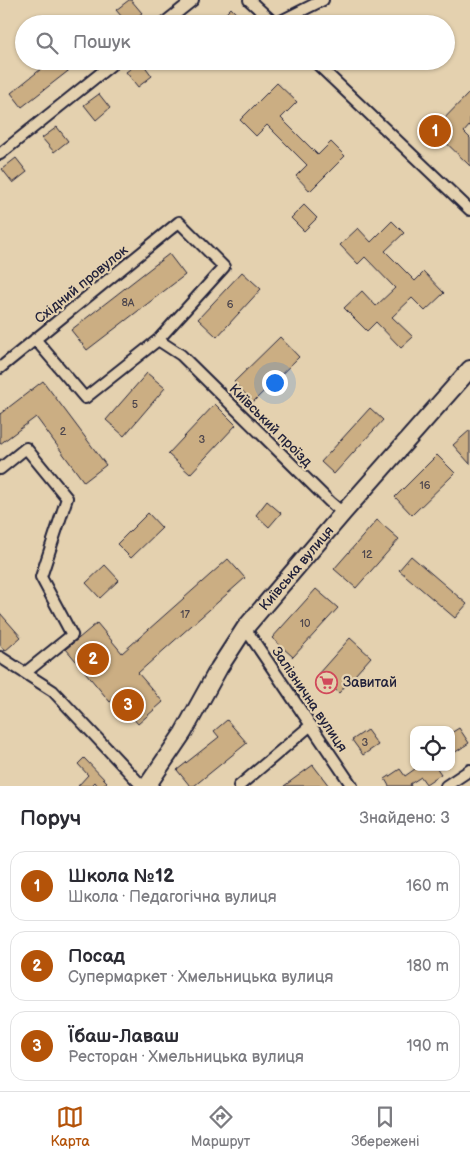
<!DOCTYPE html>
<html lang="uk">
<head>
<meta charset="utf-8">
<style>
  :root { --surface:#fff; --page:#f7f7f7; --text:#2b2b33; --muted:#7c7c81; --line:#e1e1e2; --accent:#b45309 }
  body { margin:0; font-family:"Balsamiq Sans",sans-serif; background:var(--page); color:var(--text) }
  .controls { position:absolute; right:15px; bottom:15px; display:grid; overflow:hidden; border-radius:10px; box-shadow:0 1px 4px #0004 }
  .controls button { width:45px; height:45px; display:grid; place-items:center; padding:0; border:0; border-bottom:1px solid var(--line); background:var(--surface); color:var(--text); font:25px sans-serif }
  .you { position:absolute; left:274px; top:382px; width:18px; height:18px; margin:-12px; border:4px solid #fff; border-radius:50%; background:#1a73e8; box-shadow:0 0 0 8px #1a73e833 }
  .badge { display:grid; place-items:center; width:32px; height:32px; border-radius:50%; background:var(--accent); color:#fff; font-size:16px; font-weight:700 }
  .pin { position:absolute; translate:-50% -50%; border:2px solid #fff; box-shadow:0 1px 5px #0006 }
  .list { margin:0; padding:0; list-style:none }
  h2 { display:flex; justify-content:space-between; align-items:center; height:65px; margin:0; padding:0 20px; font-size:21px }
  h2 small { font-size:16px; font-weight:400; color:var(--muted) }
  .list li { display:grid; grid-template-columns:32px 1fr auto; gap:15px; align-items:center; box-sizing:border-box; height:70px; margin:0 10px 10px; padding:0 10px; border:1px solid var(--line); border-radius:15px }
  .list b { display:block; font-size:19px; white-space:nowrap }
  .list p { margin:0; font-size:16px; white-space:nowrap; color:var(--muted) }
  .list em { font-size:16px; font-style:normal; color:var(--muted) }
  .icon { flex:none; width:28px; height:28px; fill:none; stroke:currentColor; stroke-width:2; stroke-linecap:round; stroke-linejoin:round }
  .map { position:relative; flex:none; width:470px; height:786px; overflow:hidden }
  .search { position:absolute; background:var(--surface); box-shadow:0 1px 4px #0004; left:15px; right:15px; top:15px; height:55px; display:flex; align-items:center; gap:12px; box-sizing:border-box; padding:0 18px; border-radius:28px; color:var(--muted); font-size:19px }
  .sheet { height:305px; background:var(--surface) }
  nav { display:flex; justify-content:space-around; align-items:center; box-sizing:border-box; height:70px; border-top:1px solid var(--line); background:var(--surface); font-size:14px; color:var(--muted) }
  nav a { display:grid; justify-items:center; gap:2px }
  nav .on { color:var(--accent) }
  .map>svg:first-child { display:block }
  .building { fill:#cbae83; stroke:#22223b }
  .lines { fill:none; stroke-linecap:round; stroke-linejoin:round }
  .street-casing { stroke:#22223b; stroke-width:14 }
  .primary-casing { stroke:#22223b; stroke-width:20 }
  .street { stroke:#e4d1af; stroke-width:10 }
  .primary { stroke:#e4d1af; stroke-width:16 }
  .labels { text-anchor:middle; stroke-width:4.5; stroke-linejoin:round; paint-order:stroke }
  .number-label { font-size:11px; fill:#4c454d }
  .street-label { font-size:14px; fill:#22223b; stroke:#e4d1af }
  .poi-label { font-size:14px; fill:#22223b; stroke:#e4d1af; text-anchor:start }
</style>
</head>
<body>
<div class="map">
<svg width="470" height="786" viewBox="0 0 470 786">
  <rect width="100%" height="100%" fill="#e4d1af"/>
  <filter id="ink" filterUnits="userSpaceOnUse"><feTurbulence type="fractalNoise" baseFrequency=".02" numOctaves="2"/><feDisplacementMap in="SourceGraphic" scale="10" xChannelSelector="R" yChannelSelector="G"/><feConvolveMatrix kernelMatrix="1 2 1 2 8 2 1 2 1" color-interpolation-filters="sRGB"/></filter>
  <g filter="url(#ink)">
    <path class="building" d="M129,0H131L142,13L128,24L116,10Z
      M231,8L246,24H215Z
      M51,61H81L22,107L11,93Z
      M141,61L152,76L138,87L126,72Z
      M277,83L297,102L281,118L318,155L331,142L345,156L310,191L296,176L307,165L267,125L256,136L240,120Z
      M470,92V125L464,132L470,138V166L433,130Z
      M99,94L110,108L96,120L84,105Z
      M57,127L68,141L54,152L42,138Z
      M16,158L27,172L13,183L2,169Z
      M304,205L317,218L304,231L291,218Z
      M392,221L404,233L385,251L415,281L424,272L444,293L425,311L412,298L392,317L413,337L401,348L376,322L367,331L344,308L362,291L376,306L395,288L365,257L358,264L340,245L358,228L371,242Z
      M169,254L185,275L87,350L71,330Z
      M242,272L261,289L217,337L198,319Z
      M280,337L299,357L253,402L234,382Z
      M147,373L165,388L124,436L106,420Z
      M43,381L106,465L84,482L36,417L0,444V414Z
      M215,404L236,425L190,474L168,454Z
      M370,408L383,420L334,474L321,462Z
      M470,430V464L453,445Z
      M437,455L455,473L412,515L395,497Z
      M267,501L281,513L269,527L256,515Z
      M148,513L162,528L131,558L117,544Z
      M377,520L399,539L356,588L334,569Z
      M411,556L467,604L455,618L399,570Z
      M228,559L245,578L138,673L163,702L138,724L115,698L110,702L66,649L97,623L122,653Z
      M105,565L119,580L100,598L86,583Z
      M316,589L338,608L293,657L272,638Z
      M0,613L21,637L5,651L0,645Z
      M350,638L371,657L339,693L318,674Z
      M227,720L247,743L194,786H190L177,770L219,737L214,731Z
      M459,728L469,743L451,755V733Z
      M367,730L378,745L363,755L352,740Z
      M84,758L107,782L103,786H98L95,782L91,786H78L88,775L78,764Z
      M313,765L329,786H284Z
      M414,767H436L441,774L426,784L421,777L410,784L411,786H389L385,779L400,769L405,776L415,769Z"/>
    <g class="lines">
      <defs>
        <path id="street" d="M249,0L275,24
          M163,24L193,0
          M275,24L323,0
          M314,61L470,210
          M0,154L116,61
          M35,339L85,398L158,340L181,355L330,502L343,513
          M0,368L179,222L224,267L158,340
          M0,469L26,448L67,498L41,577L72,635L25,673
          M245,628L352,786
          M0,657L53,691L142,786
          M239,786L311,725
          M446,786L470,770"/>
        <g id="primary">
          <path id="s1" d="M147,786L183,733L219,668L245,628L343,513L470,369"/>
        </g>
      </defs>
      <use href="#street" class="street-casing"/>
      <use href="#primary" class="primary-casing"/>
      <use href="#street" class="street"/>
      <use href="#primary" class="primary"/>
    </g>
  </g>
  <defs>
    <symbol id="supermarket-ring" viewBox="-11 -11 22 22"><circle r="9.5" fill="#e4d1af" stroke="#d1495b" stroke-width="1.5"/><path d="M-6-5.5h2.5l.6 2H6L4.5 2H-2.5L-4.4-4H-6ZM-1.5 3.2a1.3 1.3 0 1 0 .1 0ZM3 3.2a1.3 1.3 0 1 0 .1 0Z" fill="#d1495b"/></symbol>
  </defs>
  <g fill-rule="evenodd">
    <use href="#supermarket-ring" x="314" y="670" width="25" height="25"/>
  </g>
  <g class="labels">
    <g class="number-label">
      <text x="128" y="306">8А</text>
      <text x="230" y="308">6</text>
      <text x="135" y="408">5</text>
      <text x="63" y="435">2</text>
      <text x="202" y="443">3</text>
      <text x="425" y="489">16</text>
      <text x="367" y="558">12</text>
      <text x="185" y="618">17</text>
      <text x="305" y="627">10</text>
      <text x="365" y="746">3</text>
    </g>
    <g class="street-label">
      <text transform="translate(81 284) rotate(-39)" y="5">Східний провулок</text>
      <text transform="translate(271 425) rotate(45)" y="5">Київський проїзд</text>
      <text dy="5" stroke="none"><textPath href="#s1" startOffset="265">Київська вулиця</textPath></text>
      <text transform="translate(310 699) rotate(56)" y="5">Залізнична вулиця</text>
    </g>
    <g class="poi-label">
      <text x="343" y="687">Завитай</text>
    </g>
  </g>
</svg>
<div class="controls">
<button><svg class="icon" aria-label="locate" viewBox="0 0 24 24"><circle cx="12" cy="12" r="6"/><path d="M12 2v4M12 18v4M2 12h4M18 12h4"/></svg></button>
</div>
<div class="you"></div>
<div class="pin badge" style="left:435px;top:131px">1</div>
<div class="pin badge" style="left:93px;top:659px">2</div>
<div class="pin badge" style="left:128px;top:705px">3</div>
<div class="search"><svg class="icon" aria-label="search" viewBox="0 0 24 24"><circle cx="10" cy="10" r="6"/><path d="M15 15l6 6"/></svg>Пошук</div>
</div>
<section class="sheet">
<h2>Поруч<small>Знайдено: 3</small></h2>
<ul class="list">
<li><span class="badge">1</span><div><b>Школа №12</b><p>Школа · Педагогічна вулиця</p></div><em>160 m</em></li>
<li><span class="badge">2</span><div><b>Посад</b><p>Супермаркет · Хмельницька вулиця</p></div><em>180 m</em></li>
<li><span class="badge">3</span><div><b>Їбаш-Лаваш</b><p>Ресторан · Хмельницька вулиця</p></div><em>190 m</em></li>
</ul>
</section>
<nav>
<a class="on"><svg class="icon" aria-label="map" viewBox="0 0 24 24"><path d="M3 6l6-2 6 2 6-2v14l-6 2-6-2-6 2zM9 4v14M15 6v14"/></svg>Карта</a>
<a><svg class="icon" aria-label="directions" viewBox="0 0 24 24"><path d="M12 3l9 9-9 9-9-9zM9 14v-3h6M13 9l2 2-2 2"/></svg>Маршрут</a>
<a><svg class="icon" aria-label="saved" viewBox="0 0 24 24"><path d="M7 4h10v16l-5-4-5 4z"/></svg>Збережені</a>
</nav>
</body>
</html>
